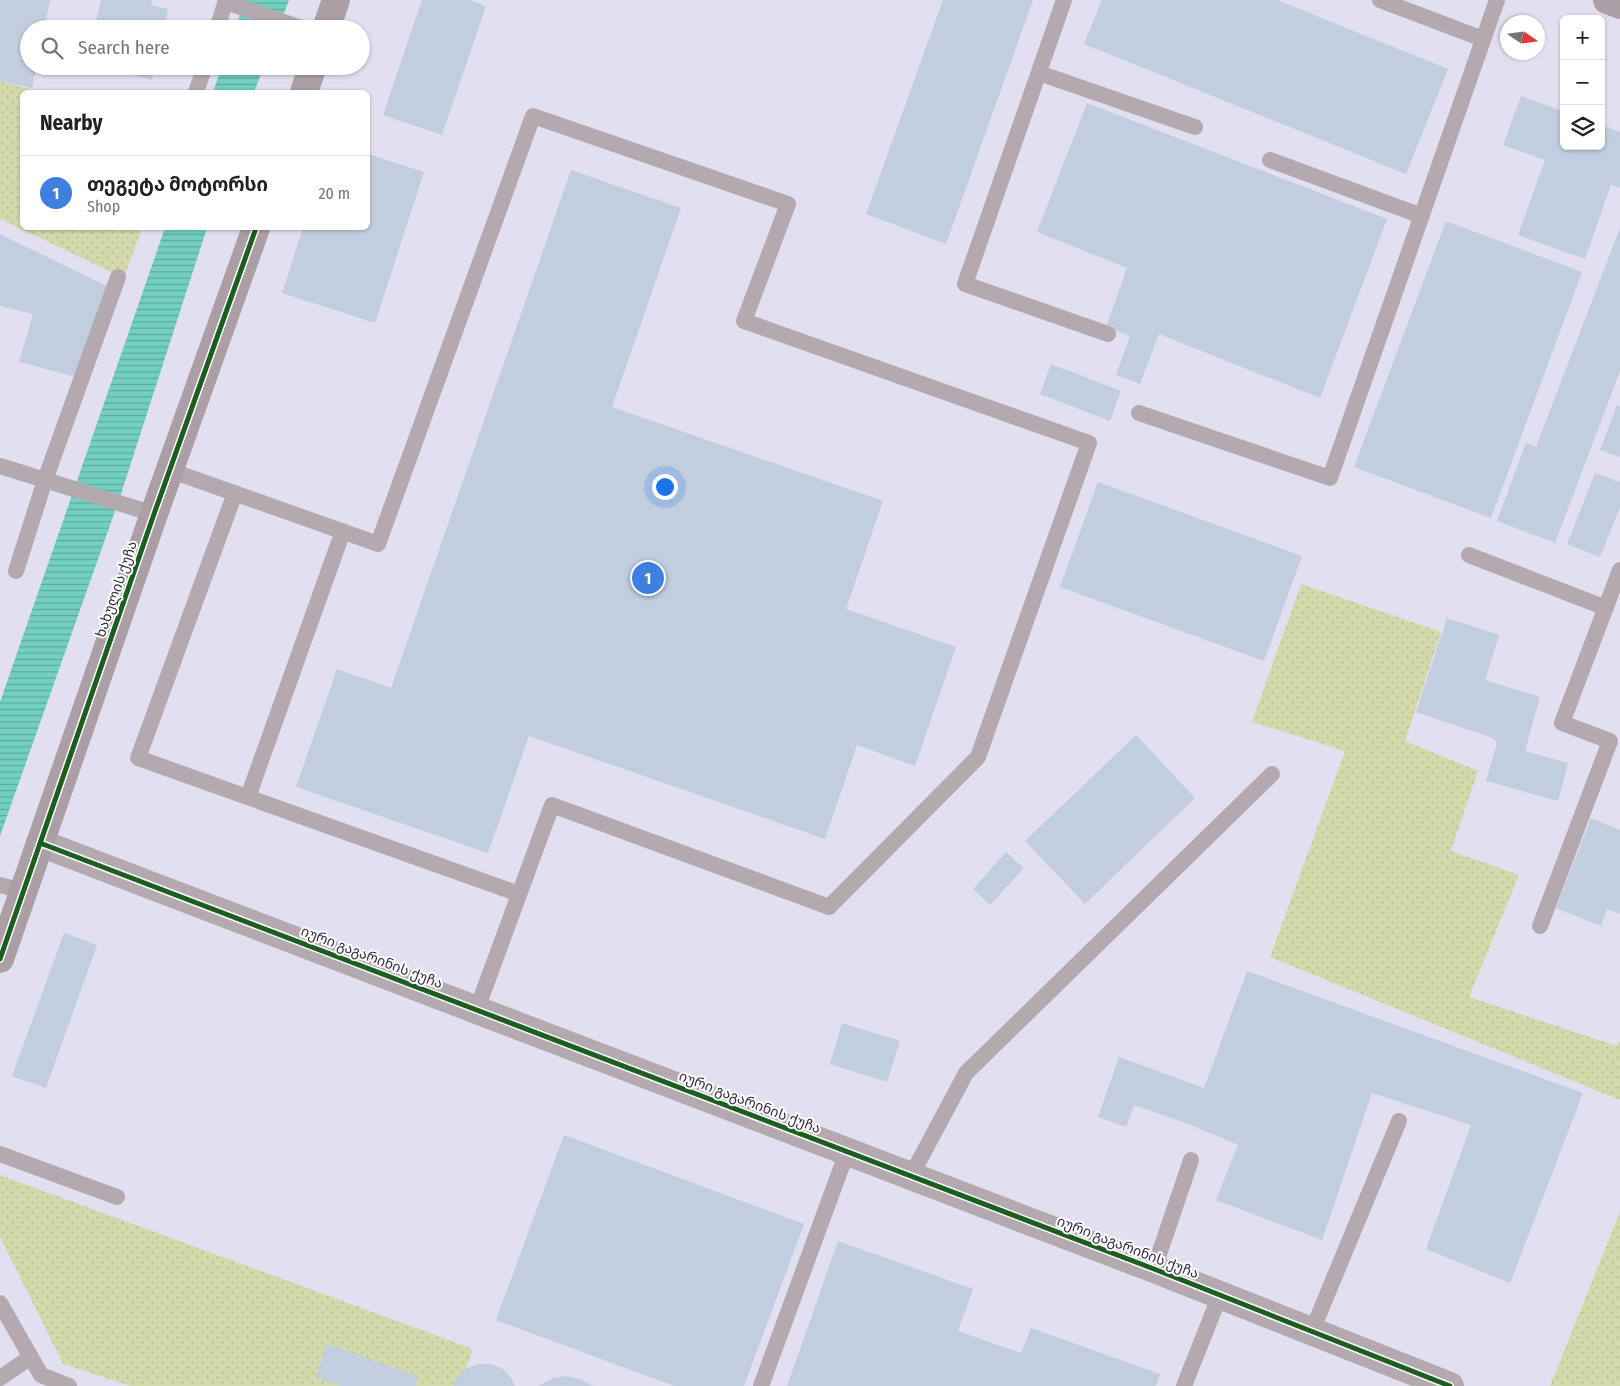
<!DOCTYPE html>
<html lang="en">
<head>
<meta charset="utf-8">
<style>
  :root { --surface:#fff; --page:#f6f6f6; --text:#202124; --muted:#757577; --line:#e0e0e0; --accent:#111827 }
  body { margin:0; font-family:"Fira Sans Condensed","Noto Sans Georgian",sans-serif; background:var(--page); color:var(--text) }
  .controls { position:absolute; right:15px; top:15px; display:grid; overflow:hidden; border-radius:8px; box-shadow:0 1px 4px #0004 }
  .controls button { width:45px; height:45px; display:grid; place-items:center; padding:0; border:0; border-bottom:1px solid var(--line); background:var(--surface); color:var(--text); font:25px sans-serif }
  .compass { position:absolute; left:1500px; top:15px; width:45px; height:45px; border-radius:50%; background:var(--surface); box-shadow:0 1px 4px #0004; rotate:103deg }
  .you { position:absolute; left:664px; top:486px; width:18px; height:18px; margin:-12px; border:4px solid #fff; border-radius:50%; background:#1a73e8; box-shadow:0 0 0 8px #1a73e833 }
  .badge { display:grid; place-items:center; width:32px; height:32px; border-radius:50%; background:var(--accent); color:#fff; font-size:16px; font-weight:700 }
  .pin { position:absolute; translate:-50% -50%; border:2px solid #fff; box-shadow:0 1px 5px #0006 }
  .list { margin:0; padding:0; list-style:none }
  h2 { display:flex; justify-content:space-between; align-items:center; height:65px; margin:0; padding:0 20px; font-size:21px }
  h2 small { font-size:16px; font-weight:400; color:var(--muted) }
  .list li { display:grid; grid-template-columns:32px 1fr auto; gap:15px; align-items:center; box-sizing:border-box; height:75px; padding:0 20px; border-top:1px solid var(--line) }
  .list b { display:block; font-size:19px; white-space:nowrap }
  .list p { margin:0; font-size:16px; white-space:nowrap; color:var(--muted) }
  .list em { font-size:16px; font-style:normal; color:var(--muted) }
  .icon { flex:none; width:28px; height:28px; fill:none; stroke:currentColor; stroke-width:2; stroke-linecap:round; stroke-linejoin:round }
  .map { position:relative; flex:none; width:1620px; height:1386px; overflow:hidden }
  .search { position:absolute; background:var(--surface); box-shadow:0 1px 4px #0004; left:20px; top:20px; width:350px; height:55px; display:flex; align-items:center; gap:12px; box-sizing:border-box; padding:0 18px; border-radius:28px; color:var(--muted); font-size:19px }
  .panel { position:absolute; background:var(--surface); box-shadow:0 1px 4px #0004; left:20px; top:90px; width:350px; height:140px; border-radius:8px }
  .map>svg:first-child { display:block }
  .grass { fill:url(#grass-dots) }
  .water { fill:url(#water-rules) }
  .building { fill:#c1cedf }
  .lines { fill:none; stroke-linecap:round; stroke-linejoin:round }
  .lane { stroke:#b5a9b0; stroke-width:16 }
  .street { stroke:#b5a9b0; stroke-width:28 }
  .secondary { stroke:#ac9ea5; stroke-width:28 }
  .cycleway-casing { stroke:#fdfdfd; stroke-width:8 }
  .cycleway { stroke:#1b5e20; stroke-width:5 }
  .labels { text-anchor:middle; stroke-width:4; stroke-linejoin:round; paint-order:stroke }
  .street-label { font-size:14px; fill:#332d44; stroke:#fdfdfd }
</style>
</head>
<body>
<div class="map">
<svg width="1620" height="1386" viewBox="0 0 1620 1386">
  <defs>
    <pattern id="grass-dots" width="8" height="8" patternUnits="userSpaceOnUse" patternTransform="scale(1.25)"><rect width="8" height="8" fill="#d4d9ab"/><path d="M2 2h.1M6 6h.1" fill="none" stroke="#b6bb94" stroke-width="1.8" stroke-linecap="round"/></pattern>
    <pattern id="water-rules" width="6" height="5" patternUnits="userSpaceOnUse" patternTransform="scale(1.25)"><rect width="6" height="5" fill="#73d0c0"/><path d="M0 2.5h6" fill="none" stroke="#5fa99e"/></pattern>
  </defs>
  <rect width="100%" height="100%" fill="#e2dff1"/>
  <path class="grass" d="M0,81L40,92H22V228H142L124,278L0,219Z
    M1301,584L1441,632L1405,741L1478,771L1451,851L1519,875L1469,997L1617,1046L1620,1040V1100L1270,957L1345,751L1252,722Z
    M0,1175L473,1349L459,1386H131L63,1364L0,1237Z
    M1620,1212V1386H1550Z"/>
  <path class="water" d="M245,0H289L278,29H235Z
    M222,66H264L254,92H213Z
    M165,228H207L120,497L0,836V702Z"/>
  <path class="building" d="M0,0H50L44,29H29V66H37L32,88L0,81Z
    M101,0H152L151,5L168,9L164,29H94Z
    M422,0H469L486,6L442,135L383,115Z
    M943,0H1033L946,244L866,214Z
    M1102,0H1277L1448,69L1406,174L1084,44Z
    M97,66H155L152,80Z
    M1521,96L1564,112V146H1601V125L1620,132V188L1611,185L1585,259L1518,235L1545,160L1503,145Z
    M1087,103L1387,219L1320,398L1159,334L1140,384L1116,375L1130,336L1106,327L1127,268L1037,232Z
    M368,154L424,172L375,323L282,293L303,228H368Z
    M571,170L681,208L612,407L883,501L846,609L956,647L915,766L857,745L825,839L529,736L488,853L296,787L337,669L391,688Z
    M1446,221L1582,272L1491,518L1354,467Z
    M1620,228V371L1555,543L1497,521L1526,443L1536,447Z
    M0,234L107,286L80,378L19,362L33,314L0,306Z
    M1051,364L1121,391L1110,421L1040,394Z
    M1617,405L1620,407V457L1600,450Z
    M1595,473L1620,482V507L1600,557L1567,544Z
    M1098,482L1302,556L1264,661L1060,587Z
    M1447,618L1499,635L1485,680L1540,697L1525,751L1568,763L1558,801L1486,781L1497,743L1493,738L1416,712Z
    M1136,735L1195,798L1085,904L1025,841Z
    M1591,818L1620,830V914L1607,909L1601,926L1556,908Z
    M1006,852L1024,868L990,905L973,889Z
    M64,933L97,945L46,1088L12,1076Z
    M1247,971L1583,1093L1510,1283L1426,1249L1471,1125L1372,1093L1322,1240L1216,1200L1238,1145L1191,1125L1134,1105L1126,1127L1098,1117L1119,1057L1204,1088Z
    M842,1023L900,1041L887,1082L830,1064Z
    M564,1135L804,1224L744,1386H674L496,1320Z
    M838,1241L973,1289L958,1331L1021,1353L1031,1328L1160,1374L1156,1386H787Z
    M327,1344L418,1376L415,1386H342L316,1377Z
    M479,1364H491L503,1369L512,1379L515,1386H453L457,1377L467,1368Z
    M566,1376L580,1379L593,1386H538L553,1378Z"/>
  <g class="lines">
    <path class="lane" d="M1064,0L965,284L1108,334
      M1380,0L1483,39
      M226,2L304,29
      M217,29L226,0
      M1039,73L1195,127
      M196,92L205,66
      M1270,160L1422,216
      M1139,413L1330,478L1497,0
      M0,466L154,514
      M169,470L378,544L533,116L788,204L744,321L1089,443L978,757L829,907L552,805L477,1009
      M235,493L138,758L519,894
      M1469,555L1606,608
      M16,571L45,480L118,277
      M248,797L343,531
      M0,885L24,891
      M1540,926L1610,741L1562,723L1620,570
      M0,1154L117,1197
      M911,1176L966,1073L1272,774
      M1154,1269L1191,1160
      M0,1303L41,1375L69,1386
      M1312,1331L1399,1121
      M0,1378L31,1357
      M761,1386L847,1152
      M1184,1386L1220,1295"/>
    <path class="street" d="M40,843L1154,1269L1450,1386"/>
    <path class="secondary" d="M1607,0L1620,5
      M326,29L336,0
      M304,92L313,66
      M0,959L154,514L256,228"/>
    <defs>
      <path id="cycleway" d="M40,843L1154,1269L1450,1386
        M0,959L154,514L256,228"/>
    </defs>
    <use href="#cycleway" class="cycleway-casing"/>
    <use href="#cycleway" class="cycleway"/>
  </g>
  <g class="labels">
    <g class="street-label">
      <text transform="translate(116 589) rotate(-71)" y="5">ხახულის ქუჩა</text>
      <text transform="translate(372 957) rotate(21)" y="5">იური გაგარინის ქუჩა</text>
      <text transform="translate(750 1102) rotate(21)" y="5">იური გაგარინის ქუჩა</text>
      <text transform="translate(1128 1247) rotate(21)" y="5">იური გაგარინის ქუჩა</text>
    </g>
  </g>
</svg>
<div class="controls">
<button>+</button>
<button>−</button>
<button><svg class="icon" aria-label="layers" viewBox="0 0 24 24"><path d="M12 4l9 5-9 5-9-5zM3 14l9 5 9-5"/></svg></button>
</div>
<svg class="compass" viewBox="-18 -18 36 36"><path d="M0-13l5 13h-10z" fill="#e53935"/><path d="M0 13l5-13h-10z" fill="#757577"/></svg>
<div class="you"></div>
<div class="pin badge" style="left:648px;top:578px;background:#3f7fe0">1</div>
<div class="search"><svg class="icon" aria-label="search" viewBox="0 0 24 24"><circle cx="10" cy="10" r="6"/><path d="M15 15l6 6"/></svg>Search here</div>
<section class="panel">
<h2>Nearby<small></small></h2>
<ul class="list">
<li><span class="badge" style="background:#3f7fe0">1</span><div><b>თეგეტა მოტორსი</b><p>Shop</p></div><em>20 m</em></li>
</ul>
</section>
</div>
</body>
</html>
